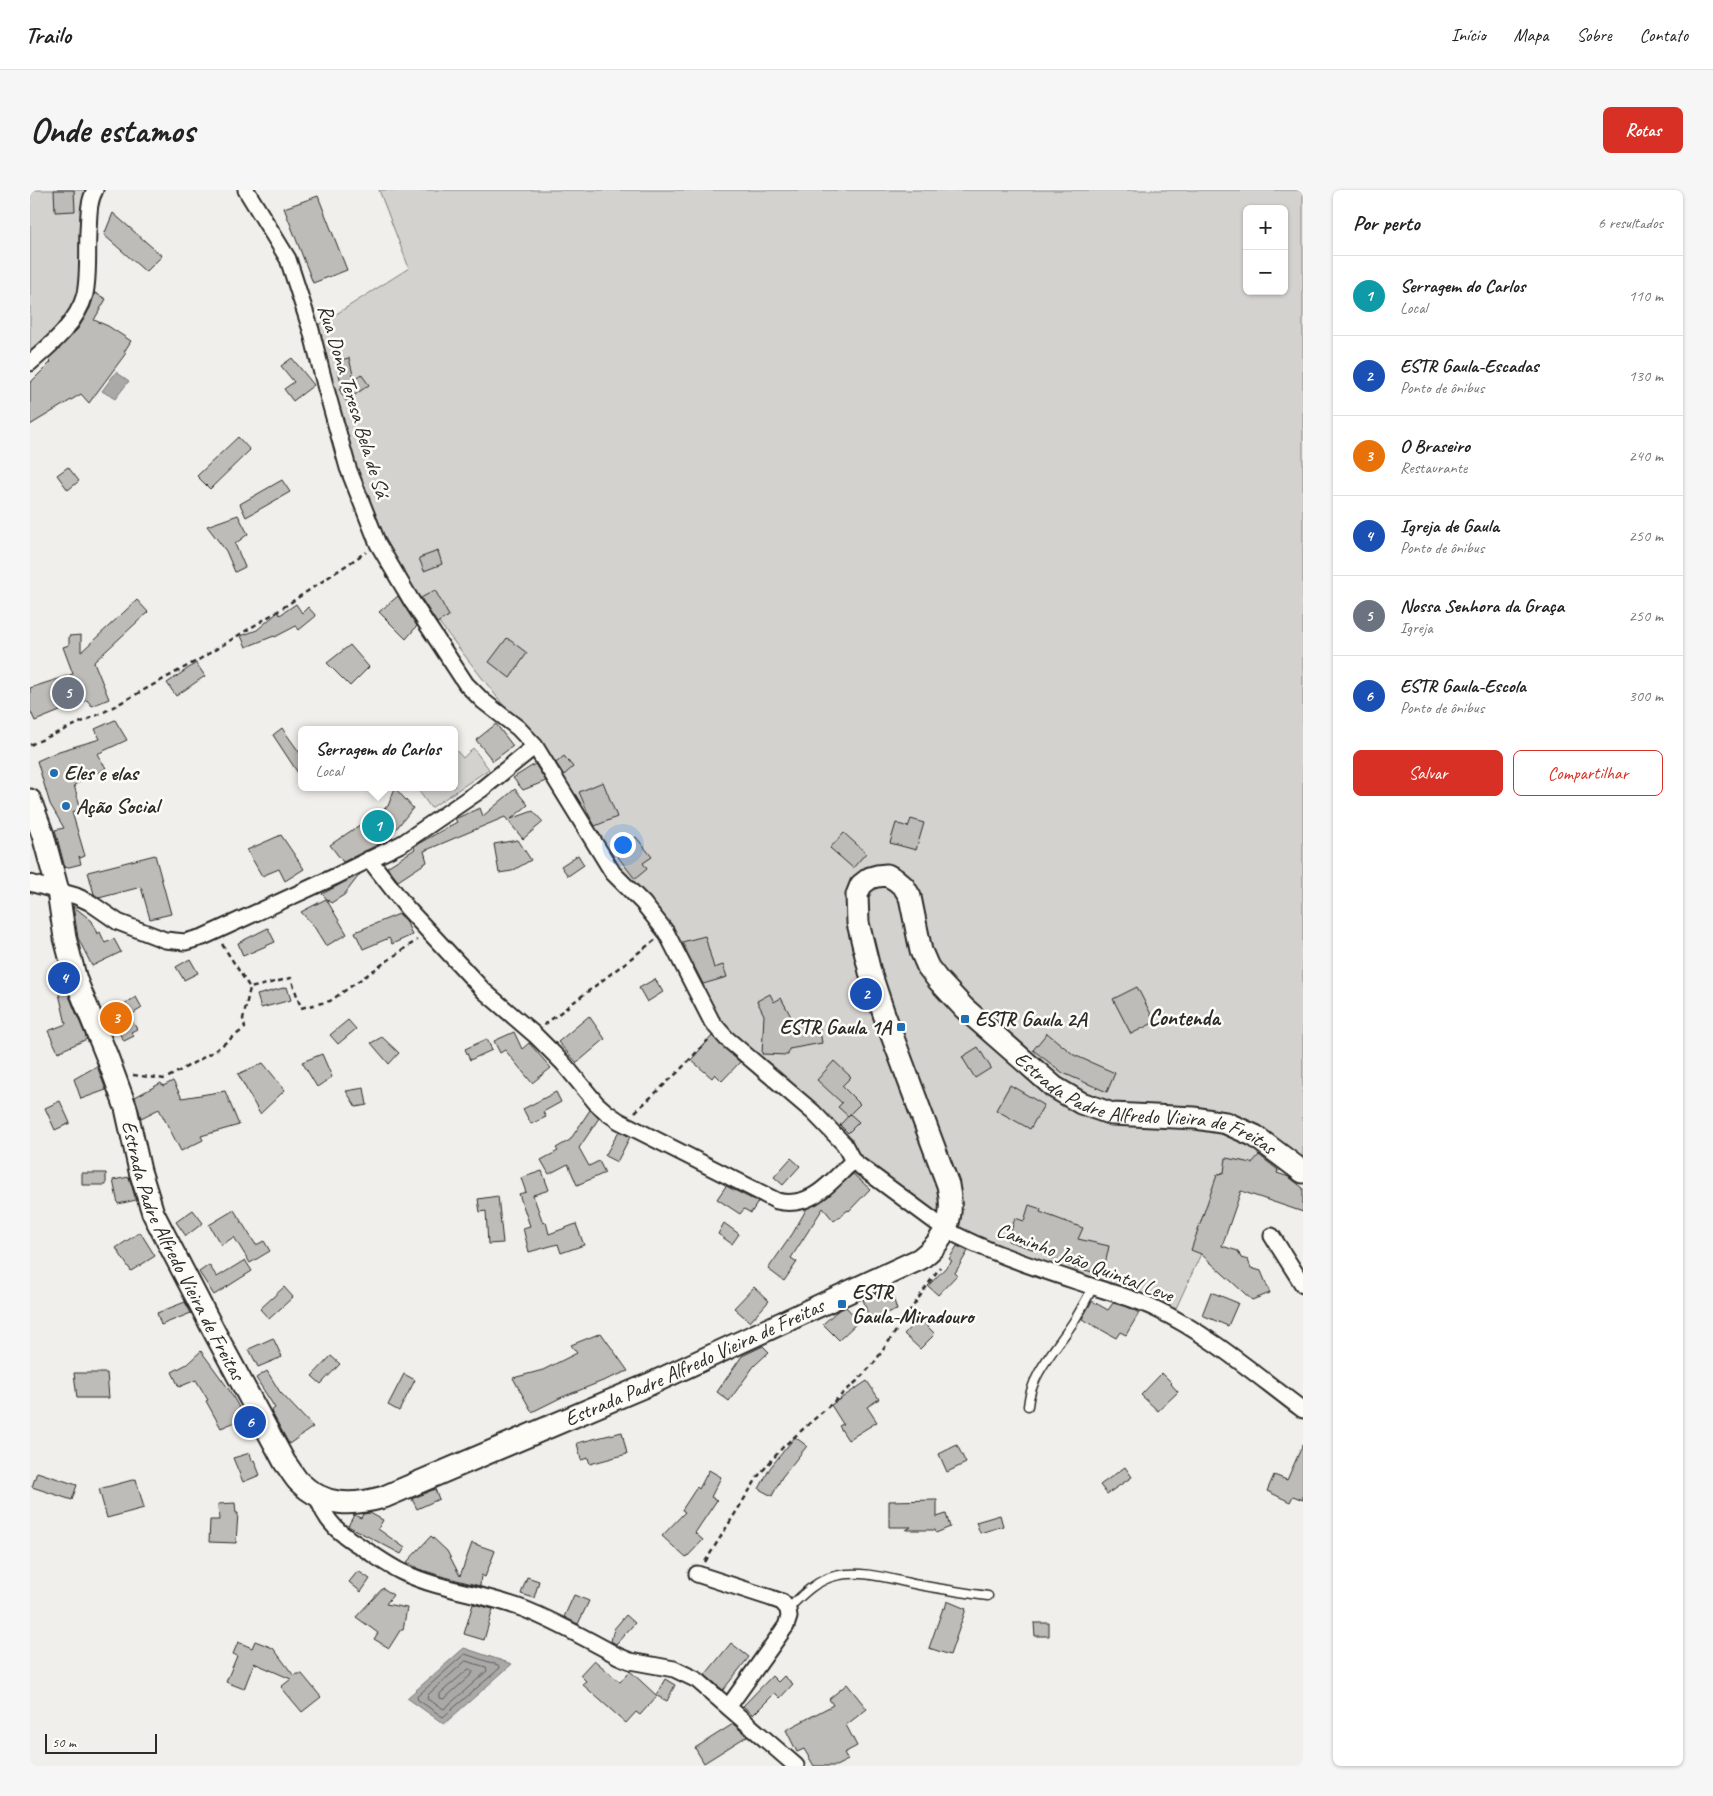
<!DOCTYPE html>
<html lang="pt">
<head>
<meta charset="utf-8">
<style>
  :root { --surface:#fff; --page:#f6f6f6; --text:#222; --muted:#767676; --line:#e0e0e0; --accent:#d93025 }
  body { margin:0; font-family:Caveat,sans-serif; background:var(--page); color:var(--text) }
  .controls { position:absolute; right:15px; top:15px; display:grid; overflow:hidden; border-radius:8px; box-shadow:0 1px 4px #0004 }
  .controls button { width:45px; height:45px; display:grid; place-items:center; padding:0; border:0; border-bottom:1px solid var(--line); background:var(--surface); color:var(--text); font:25px sans-serif }
  .scale { position:absolute; left:15px; bottom:12px; width:112px; box-sizing:border-box; padding-left:5px; border:2px solid #2b2b2b; border-top:0; font-size:14px; line-height:18px; white-space:nowrap; color:#2b2b2b; -webkit-text-stroke:4px #fdfcf7; paint-order:stroke }
  .you { position:absolute; left:592px; top:654px; width:18px; height:18px; margin:-12px; border:4px solid #fff; border-radius:50%; background:#1a73e8; box-shadow:0 0 0 8px #1a73e833 }
  .badge { display:grid; place-items:center; width:32px; height:32px; border-radius:50%; background:var(--accent); color:#fff; font-size:16px; font-weight:700 }
  .pin { position:absolute; translate:-50% -50%; border:2px solid #fff; box-shadow:0 1px 5px #0006 }
  .popup { position:absolute; left:268px; top:536px; width:160px; height:65px; box-sizing:border-box; display:grid; place-content:center; border-radius:8px; background:var(--surface); filter:drop-shadow(0 1px 4px #0005); font-size:16px; white-space:nowrap; color:var(--muted) }
  .popup b { font-size:19px; color:var(--text) }
  .popup::after { content:''; position:absolute; left:50%; top:100%; margin-left:-10px; border:10px solid transparent; border-top-color:var(--surface) }
  .list { margin:0; padding:0; list-style:none }
  h2 { display:flex; justify-content:space-between; align-items:center; height:65px; margin:0; padding:0 20px; font-size:21px }
  h2 small { font-size:16px; font-weight:400; color:var(--muted) }
  .list li { display:grid; grid-template-columns:32px 1fr auto; gap:15px; align-items:center; box-sizing:border-box; height:80px; padding:0 20px; border-top:1px solid var(--line) }
  .list b { display:block; font-size:19px; white-space:nowrap }
  .list p { margin:0; font-size:16px; white-space:nowrap; color:var(--muted) }
  .list em { font-size:16px; font-style:normal; color:var(--muted) }
  .actions { display:flex; gap:10px; padding:15px 20px }
  .actions a { flex:1; padding:11px 0; border:1px solid var(--accent); border-radius:8px; text-align:center; font-size:18px; color:var(--accent) }
  .actions .main { background:var(--accent); color:#fff }
  .map { position:relative; flex:none; width:1273px; height:1576px; overflow:hidden; border-radius:8px }
  header { display:flex; align-items:center; gap:30px; box-sizing:border-box; height:70px; padding:0 25px; background:var(--surface); border-bottom:1px solid var(--line) }
  header strong { font-size:24px }
  nav { display:flex; gap:28px; margin-inline-start:auto; font-size:18px }
  .intro { display:flex; align-items:center; justify-content:space-between; box-sizing:border-box; height:120px; padding:0 30px }
  h1 { margin:0; font-size:35px }
  .button { padding:12px 22px; border-radius:8px; background:var(--accent); color:#fff; font-size:18px; font-weight:700 }
  main { display:flex; gap:30px; padding:0 30px }
  aside { flex:1; background:var(--surface); border-radius:8px; box-shadow:0 1px 4px #0004 }
  .map>svg:first-child { display:block }
  .green { fill:#d3d2cf; stroke:#7f7e7d; fill-rule:evenodd }
  .water { fill:#aaa9a7; stroke:#777775 }
  .lines { fill:none; stroke-linecap:round; stroke-linejoin:round }
  .shore { stroke:#5e5d5d; stroke-width:1 }
  .building { fill:#bdbcb8; stroke:#2b2b2b }
  .lane-casing { stroke:#2b2b2b; stroke-width:11 }
  .street-casing { stroke:#2b2b2b; stroke-width:19 }
  .secondary-casing { stroke:#2b2b2b; stroke-width:25 }
  .path { stroke:#2b2b2b; stroke-width:2.5; stroke-dasharray:5 4; stroke-linecap:butt }
  .lane { stroke:#fdfcf7; stroke-width:8 }
  .street { stroke:#fdfcf7; stroke-width:15 }
  .secondary { stroke:#fdfcf7; stroke-width:21 }
  .poi-dot { fill:#1f6fb2; stroke:#fdfcf7; stroke-width:2 }
  .labels { text-anchor:middle; stroke-width:5; stroke-linejoin:round; paint-order:stroke }
  .street-label { font-size:21px; fill:#2b2b2b; stroke:#fdfcf7 }
  .poi-label { font-size:21px; font-weight:bold; fill:#2b2b2b; stroke:#fdfcf7; text-anchor:start }
  .neighbourhood-label { font-size:22px; font-weight:bold; fill:#2b2b2b; stroke:#fdfcf7 }
</style>
</head>
<body>
<header>
<strong>Trailo</strong>
<nav><a>Início</a><a>Mapa</a><a>Sobre</a><a>Contato</a></nav>
</header>
<div class="intro"><h1>Onde estamos</h1><a class="button">Rotas</a></div>
<main>
<div class="map">
<svg width="1273" height="1576" viewBox="0 0 1273 1576">
  <rect width="100%" height="100%" fill="#f0efeb"/>
  <filter id="ink" filterUnits="userSpaceOnUse"><feTurbulence type="fractalNoise" baseFrequency=".02" numOctaves="2"/><feDisplacementMap in="SourceGraphic" scale="10" xChannelSelector="R" yChannelSelector="G"/><feConvolveMatrix kernelMatrix="1 2 1 2 8 2 1 2 1" color-interpolation-filters="sRGB"/></filter>
  <g filter="url(#ink)">
    <path class="green" d="M0,0H65L54,105L0,173Z
      M349,0H1273V985L1266,976L1203,994L1142,1127L915,1039L696,848L505,556L348,354L281,140L379,78ZM1217,19H1254V101H1217Z
      M424,558L433,568L443,558L459,579L401,618L386,597H424Z"/>
    <path class="water" d="M86,182L99,191L85,209L72,201Z
      M434,1458L482,1474L414,1534L377,1508Z"/>
    <g class="lines">
      <path class="shore" d="M435,1464L468,1475L470,1478L413,1527L388,1510L387,1507Z
        M436,1471L456,1477L457,1481L414,1519L397,1509L398,1505Z
        M439,1479L443,1481L442,1484L414,1509L410,1508V1504Z"/>
    </g>
    <path class="building" d="M24,0H44L45,21L25,22Z
      M288,6L317,80L283,93L254,18Z
      M83,23L132,66L116,82L74,45Z
      M65,103L76,109L64,130L78,136L101,151L94,162L96,163L59,213L51,204L0,235V193L21,172L18,169L48,139L60,118Z
      M262,168L284,195L263,211L254,199L264,192L251,176Z
      M319,168L324,189L331,184L339,195L316,211L309,199L312,197L306,171Z
      M208,247L220,260L180,299L167,286Z
      M38,277L49,291L38,300L27,285Z
      M252,290L260,302L216,327L210,314Z
      M208,325L218,344L205,354L215,377L205,382L196,361L177,336Z
      M408,361L412,374L394,381L389,368Z
      M405,400L419,426L407,433L391,408Z
      M368,406L387,436L376,449L349,422Z
      M107,410L118,422L64,472L79,509L62,516L57,510L5,531L0,520V498L43,484L33,457L39,455V446L51,445V462Z
      M266,414L272,423L278,417L286,426L269,440L266,436L245,447L244,446L216,457L211,446L227,440L248,422L250,425Z
      M477,448L497,463L480,488L459,472Z
      M320,455L339,477L320,496L297,473Z
      M166,473L175,486L146,506L137,493Z
      M85,530L97,550L67,564L76,578L44,595L51,619L42,622L55,666L50,668L49,666L51,674L35,678L25,640L34,638L20,614L7,571L29,561L70,549L65,539Z
      M466,534L483,556L463,571L446,550Z
      M252,538L272,566V589L243,545Z
      M534,566L543,577L534,585L526,573Z
      M505,574L516,591L493,600L483,588Z
      M573,592L587,627L565,636L559,625L549,602Z
      M365,598L383,618L357,650L313,672L300,655L358,616Z
      M485,599L498,615L481,629L503,621L513,632L493,649L475,627L394,661L397,672L368,691L357,677L385,659L384,657L386,655L427,632L425,629L427,628L450,618L453,626Z
      M881,629L894,633L886,660L860,653L866,633L878,637Z
      M814,643L836,663L823,678L800,658Z
      M251,645L274,679L255,691L249,679L232,686L217,660Z
      M606,647L622,667L613,673L617,679L605,689L585,663Z
      M488,650L501,670L482,681L469,683L464,654Z
      M125,665L141,724L120,729L111,697L69,708L64,704L58,682Z
      M548,665L554,675L538,686L531,676Z
      M330,684L314,705L301,713L292,704Z
      M296,709L317,744L296,756L283,735L271,722Z
      M43,716L62,731L67,744L70,742L75,753L84,749L91,762L62,776L48,748Z
      M369,724L376,730L382,745L362,754L359,748L333,759L325,742Z
      M238,738L245,752L213,766L208,753Z
      M675,746L684,778L693,775L697,787L673,794L652,752Z
      M160,769L168,783L154,790L146,777Z
      M625,789L633,802L617,812L609,798Z
      M34,794L57,849L28,862L18,841L36,834L27,795Z
      M257,797L261,810L231,818L227,805Z
      M1107,797L1125,832L1101,844L1083,809Z
      M740,804L744,812L751,808L765,834L788,829L792,853L759,859L758,865L732,864L734,825L727,811Z
      M106,807L112,818L99,826L107,839L101,842L104,846L94,851L84,835L79,838L74,826L77,825L76,822L84,816L86,819Z
      M559,826L575,849L547,873L528,852Z
      M318,830L326,839L308,854L300,845Z
      M484,842L492,859L499,853L521,878L502,893L475,860L470,863L464,851Z
      M1017,843L1044,865L1085,883L1077,902L1033,883L1003,860Z
      M682,846L710,872L692,891L685,884L682,888L661,870Z
      M352,847L369,863L359,874L341,853Z
      M457,849L462,860L440,870L435,859Z
      M948,857L961,878L945,888L932,867Z
      M292,864L302,887L287,897L272,872Z
      M804,871L821,887L812,896L830,914L818,926L808,917L812,913L787,890Z
      M233,873L255,900L230,924L208,884Z
      M67,876L76,900L51,909L44,889Z
      M143,891L152,908L195,901L209,935L171,946L173,950L151,961L129,919L111,928L105,907L131,893L133,896Z
      M980,895L1014,915L1000,939L966,920Z
      M334,898L337,915L326,917L316,901Z
      M526,902L531,912L513,922L516,927L501,934L493,919Z
      M30,911L40,933L25,940L15,918Z
      M560,920L569,928L549,958L559,976L569,971L575,983L547,995L538,974L519,984L511,970L528,961L526,958L540,950Z
      M820,924L829,932L818,943L810,935Z
      M589,941L600,947L587,972L575,966Z
      M1229,965L1248,980L1247,983L1259,987L1273,998V1022L1211,1001L1192,1056L1208,1061L1211,1068L1218,1070L1221,1078L1231,1081L1240,1103L1222,1110L1171,1064L1161,1060L1187,985L1194,982L1196,968L1222,973Z
      M761,968L770,976L753,995L744,987Z
      M512,981L519,1000L503,1005L513,1033L516,1032L519,1044L546,1034L554,1055L531,1063L528,1054L499,1062L493,1038L500,1036L489,1004L496,1002L491,988Z
      M52,983H76V995H52Z
      M823,984L840,999L819,1021L818,1020L804,1031L793,1018L761,1068L767,1072L754,1091L738,1079L763,1043L777,1018L795,1009Z
      M99,987L106,1010L88,1014L83,990Z
      M696,996L728,1012L721,1023L714,1019L710,1024L687,1009Z
      M468,1006L473,1053L458,1054L456,1021L450,1022L448,1009Z
      M999,1015L1011,1019L1010,1022L1053,1038L1048,1049L1079,1056L1073,1084L1044,1078L1016,1066L1017,1064L978,1051L985,1028L994,1031Z
      M163,1020L173,1033L156,1046L146,1032Z
      M204,1020L226,1055L234,1051L240,1061L220,1073L204,1047L191,1055L179,1035Z
      M694,1033L709,1044L702,1054L688,1044Z
      M110,1042L125,1066L101,1081L86,1058Z
      M927,1056L938,1061L925,1083L927,1085L908,1105L898,1096L922,1071L919,1069Z
      M215,1070L222,1081L184,1105L169,1082L179,1075L187,1087Z
      M254,1097L263,1107L239,1129L230,1119Z
      M724,1097L739,1111L720,1132L704,1118Z
      M860,1097L867,1120L839,1128L833,1109Z
      M1181,1102L1208,1113L1198,1136L1172,1125Z
      M1062,1111L1078,1120L1083,1113L1100,1118L1109,1123L1096,1145L1090,1142L1086,1148L1052,1129Z
      M155,1112L161,1123L131,1135L127,1123Z
      M816,1117L829,1131L809,1150L793,1134L806,1122Z
      M889,1128L905,1144L890,1159L874,1144Z
      M571,1143L598,1181L530,1208L502,1222L483,1188L513,1180L547,1163L541,1155Z
      M243,1148L252,1167L228,1177L219,1159Z
      M733,1156L739,1162L724,1176L699,1211L687,1202L712,1166Z
      M171,1161L198,1198L215,1228L191,1238L176,1211L178,1210L166,1190L149,1197L142,1182L157,1174Z
      M301,1166L310,1174L291,1194L282,1186Z
      M237,1181L250,1202L283,1237L259,1254L241,1221L245,1218L226,1188Z
      M44,1183H77L79,1208H47Z
      M1132,1183L1142,1193L1141,1194L1148,1202L1128,1221L1111,1205Z
      M374,1184L385,1190L369,1221L358,1215Z
      M837,1191L849,1209L837,1217L847,1232L818,1250L809,1236L813,1234L801,1215Z
      M592,1242L597,1264L560,1274L558,1268L551,1270L547,1253Z
      M765,1247L777,1256L752,1287L742,1306L729,1299L740,1278Z
      M1273,1254V1310L1263,1306L1260,1312L1237,1301L1244,1285L1257,1290Z
      M927,1255L936,1273L917,1282L909,1264Z
      M220,1263L222,1271L224,1270L230,1285L213,1292L203,1268Z
      M1095,1277L1102,1287L1077,1304L1070,1295Z
      M679,1280L691,1287L681,1307L687,1310L665,1343L673,1350L656,1368L632,1346L655,1322L652,1320L667,1297L669,1299Z
      M7,1282L47,1295L42,1310L2,1297Z
      M106,1289L114,1318L77,1328L69,1299Z
      M405,1299L409,1309L387,1319L382,1309Z
      M907,1310V1327L916,1324L920,1337L906,1343L905,1340H876L881,1337H859V1311Z
      M205,1313L206,1323H208L206,1353L179,1352L180,1330H189L188,1314Z
      M340,1323L353,1330L348,1339L375,1358L371,1364L318,1336L324,1325L331,1328L333,1324Z
      M970,1325L973,1336L950,1343L946,1332Z
      M401,1346L417,1361L430,1386L442,1353L465,1361L455,1387L451,1385L450,1396L411,1386L389,1379L377,1372Z
      M328,1381L340,1389L331,1402L319,1392Z
      M497,1387L509,1391L504,1408L491,1404Z
      M353,1398L363,1405L356,1414L377,1418L373,1440L371,1439L359,1458L344,1449L348,1443L326,1427Z
      M544,1405L559,1411L548,1434L534,1427Z
      M917,1411L936,1419L920,1465L899,1458L913,1418L915,1419Z
      M443,1414L463,1419L454,1450L434,1444Z
      M596,1425L605,1433L586,1454L581,1451L584,1439Z
      M1004,1433H1019V1446H1005Z
      M225,1451L243,1458L264,1486L267,1484H272L291,1507L272,1522L251,1497L261,1489L224,1473L214,1499L196,1492L207,1466L203,1464L208,1452L222,1458Z
      M701,1453L719,1467L693,1500L675,1485Z
      M564,1470L590,1492L600,1481L626,1505L635,1489L645,1495L637,1511L627,1506L610,1525L606,1522L596,1533L552,1494L556,1491L550,1485Z
      M742,1486L748,1492L754,1486L763,1494L750,1508L745,1503L723,1525L713,1516Z
      M817,1494L837,1519L816,1535L827,1556L814,1563L818,1570L806,1576H784L774,1559L767,1562L756,1540L803,1515L799,1509Z
      M703,1534L717,1546L674,1573L665,1558Z"/>
    <g class="lines">
      <defs>
        <path id="lane" d="M998,1216C1001,1183 1027,1158 1044,1131C1051,1120 1057,1108 1063,1097
          M758,1419C772,1405 785,1391 805,1386C832,1379 863,1390 889,1395C912,1399 935,1403 958,1406"/>
        <path id="street" d="M216,0L258,69L281,140L295,195L318,278L348,354L381,410L436,494L453,511L488,538L505,556L583,683L613,713L636,742L682,832L696,848L783,922L814,954L823,971L915,1039C960,1064 1016,1081 1064,1097C1085,1104 1106,1109 1126,1119C1179,1144 1226,1185 1273,1220
          M0,173C21,155 48,132 55,104C59,84 57,62 58,42C59,28 58,12 65,0
          M339,669L377,718L454,801L505,845L533,873L566,913L576,922L589,931L747,1011C782,1019 800,992 823,971
          M0,693L46,706L59,712L88,732L135,750L155,752L173,747L304,687L373,653L452,599L505,556
          M1242,1046L1273,1095
          M287,1305C295,1334 312,1345 336,1360C347,1367 359,1376 372,1382C412,1401 458,1404 499,1421C530,1434 559,1450 588,1466L600,1471L644,1479L667,1490L766,1576
          M667,1384L741,1408L752,1412L758,1419L759,1427L756,1436L699,1516"/>
        <g id="secondary">
          <path id="s1" d="M0,610L13,645L28,701L35,748L46,790L78,869L96,918L110,981L123,1023L186,1145L255,1273C260,1279 264,1287 269,1292C295,1317 322,1316 354,1307L620,1194L890,1069C917,1049 925,1027 918,995L854,824L840,782L828,733L827,705L831,695L840,688L847,686L857,685L866,690L874,697L880,707L891,761L898,777L908,790L934,818L1024,897L1051,913L1082,924L1165,928L1196,933L1225,946L1273,982"/>
        </g>
      </defs>
      <use href="#lane" class="lane-casing"/>
      <use href="#street" class="street-casing"/>
      <use href="#secondary" class="secondary-casing"/>
      <path class="path" d="M0,555L74,522L170,469L248,421L336,362
        M192,754L220,798L261,788L271,818L300,811L387,750
        M514,835L625,750
        M103,885L135,889L183,862L215,838L213,829L220,798
        M605,922L648,882L678,850
        M675,1372L729,1285L753,1257L827,1191L844,1173L910,1077"/>
      <use href="#lane" class="lane"/>
      <use href="#street" class="street"/>
      <use href="#secondary" class="secondary"/>
    </g>
  </g>
  <g class="poi-dot">
    <circle cx="24" cy="583" r="5"/>
    <circle cx="36" cy="616" r="5"/>
    <rect x="930" y="824" width="10" height="10" rx="2.5"/>
    <rect x="866" y="832" width="10" height="10" rx="2.5"/>
    <rect x="807" y="1109" width="10" height="10" rx="2.5"/>
  </g>
  <g class="labels">
    <g class="street-label">
      <text transform="translate(324 211) rotate(73)" y="7">Rua Dona Teresa Bela de Sá</text>
      <text dy="7" stroke="none"><textPath href="#s1" startOffset="2218">Estrada Padre Alfredo Vieira de Freitas</textPath></text>
      <text dy="7" stroke="none"><textPath href="#s1" startOffset="478">Estrada Padre Alfredo Vieira de Freitas</textPath></text>
      <text transform="translate(1055 1072) rotate(21)" y="7">Caminho João Quintal Leve</text>
      <text dy="7" stroke="none"><textPath href="#s1" startOffset="1168">Estrada Padre Alfredo Vieira de Freitas</textPath></text>
    </g>
    <g class="poi-label">
      <text x="34" y="590">Eles e elas</text>
      <text x="46" y="623">Ação Social</text>
      <text x="945" y="836">ESTR Gaula 2A</text>
      <text x="861" y="844" text-anchor="end">ESTR Gaula 1A</text>
      <text x="822" y="1109">ESTR<tspan x="822" dy="24">Gaula-Miradouro</tspan></text>
    </g>
    <g class="neighbourhood-label">
      <text x="1154" y="835">Contenda</text>
    </g>
  </g>
</svg>
<div class="controls">
<button>+</button>
<button>−</button>
</div>
<div class="scale">50 m</div>
<div class="you"></div>
<div class="pin badge" style="left:348px;top:636px;background:#0f9aa8">1</div>
<div class="popup"><b>Serragem do Carlos</b>Local</div>
<div class="pin badge" style="left:836px;top:804px;background:#1a4fb4">2</div>
<div class="pin badge" style="left:86px;top:828px;background:#e8710a">3</div>
<div class="pin badge" style="left:34px;top:788px;background:#1a4fb4">4</div>
<div class="pin badge" style="left:38px;top:503px;background:#6b7280">5</div>
<div class="pin badge" style="left:220px;top:1232px;background:#1a4fb4">6</div>
</div>
<aside>
<h2>Por perto<small>6 resultados</small></h2>
<ul class="list">
<li><span class="badge" style="background:#0f9aa8">1</span><div><b>Serragem do Carlos</b><p>Local</p></div><em>110 m</em></li>
<li><span class="badge" style="background:#1a4fb4">2</span><div><b>ESTR Gaula-Escadas</b><p>Ponto de ônibus</p></div><em>130 m</em></li>
<li><span class="badge" style="background:#e8710a">3</span><div><b>O Braseiro</b><p>Restaurante</p></div><em>240 m</em></li>
<li><span class="badge" style="background:#1a4fb4">4</span><div><b>Igreja de Gaula</b><p>Ponto de ônibus</p></div><em>250 m</em></li>
<li><span class="badge" style="background:#6b7280">5</span><div><b>Nossa Senhora da Graça</b><p>Igreja</p></div><em>250 m</em></li>
<li><span class="badge" style="background:#1a4fb4">6</span><div><b>ESTR Gaula-Escola</b><p>Ponto de ônibus</p></div><em>300 m</em></li>
</ul>
<div class="actions"><a class="main">Salvar</a><a>Compartilhar</a></div>
</aside>
</main>
</body>
</html>
